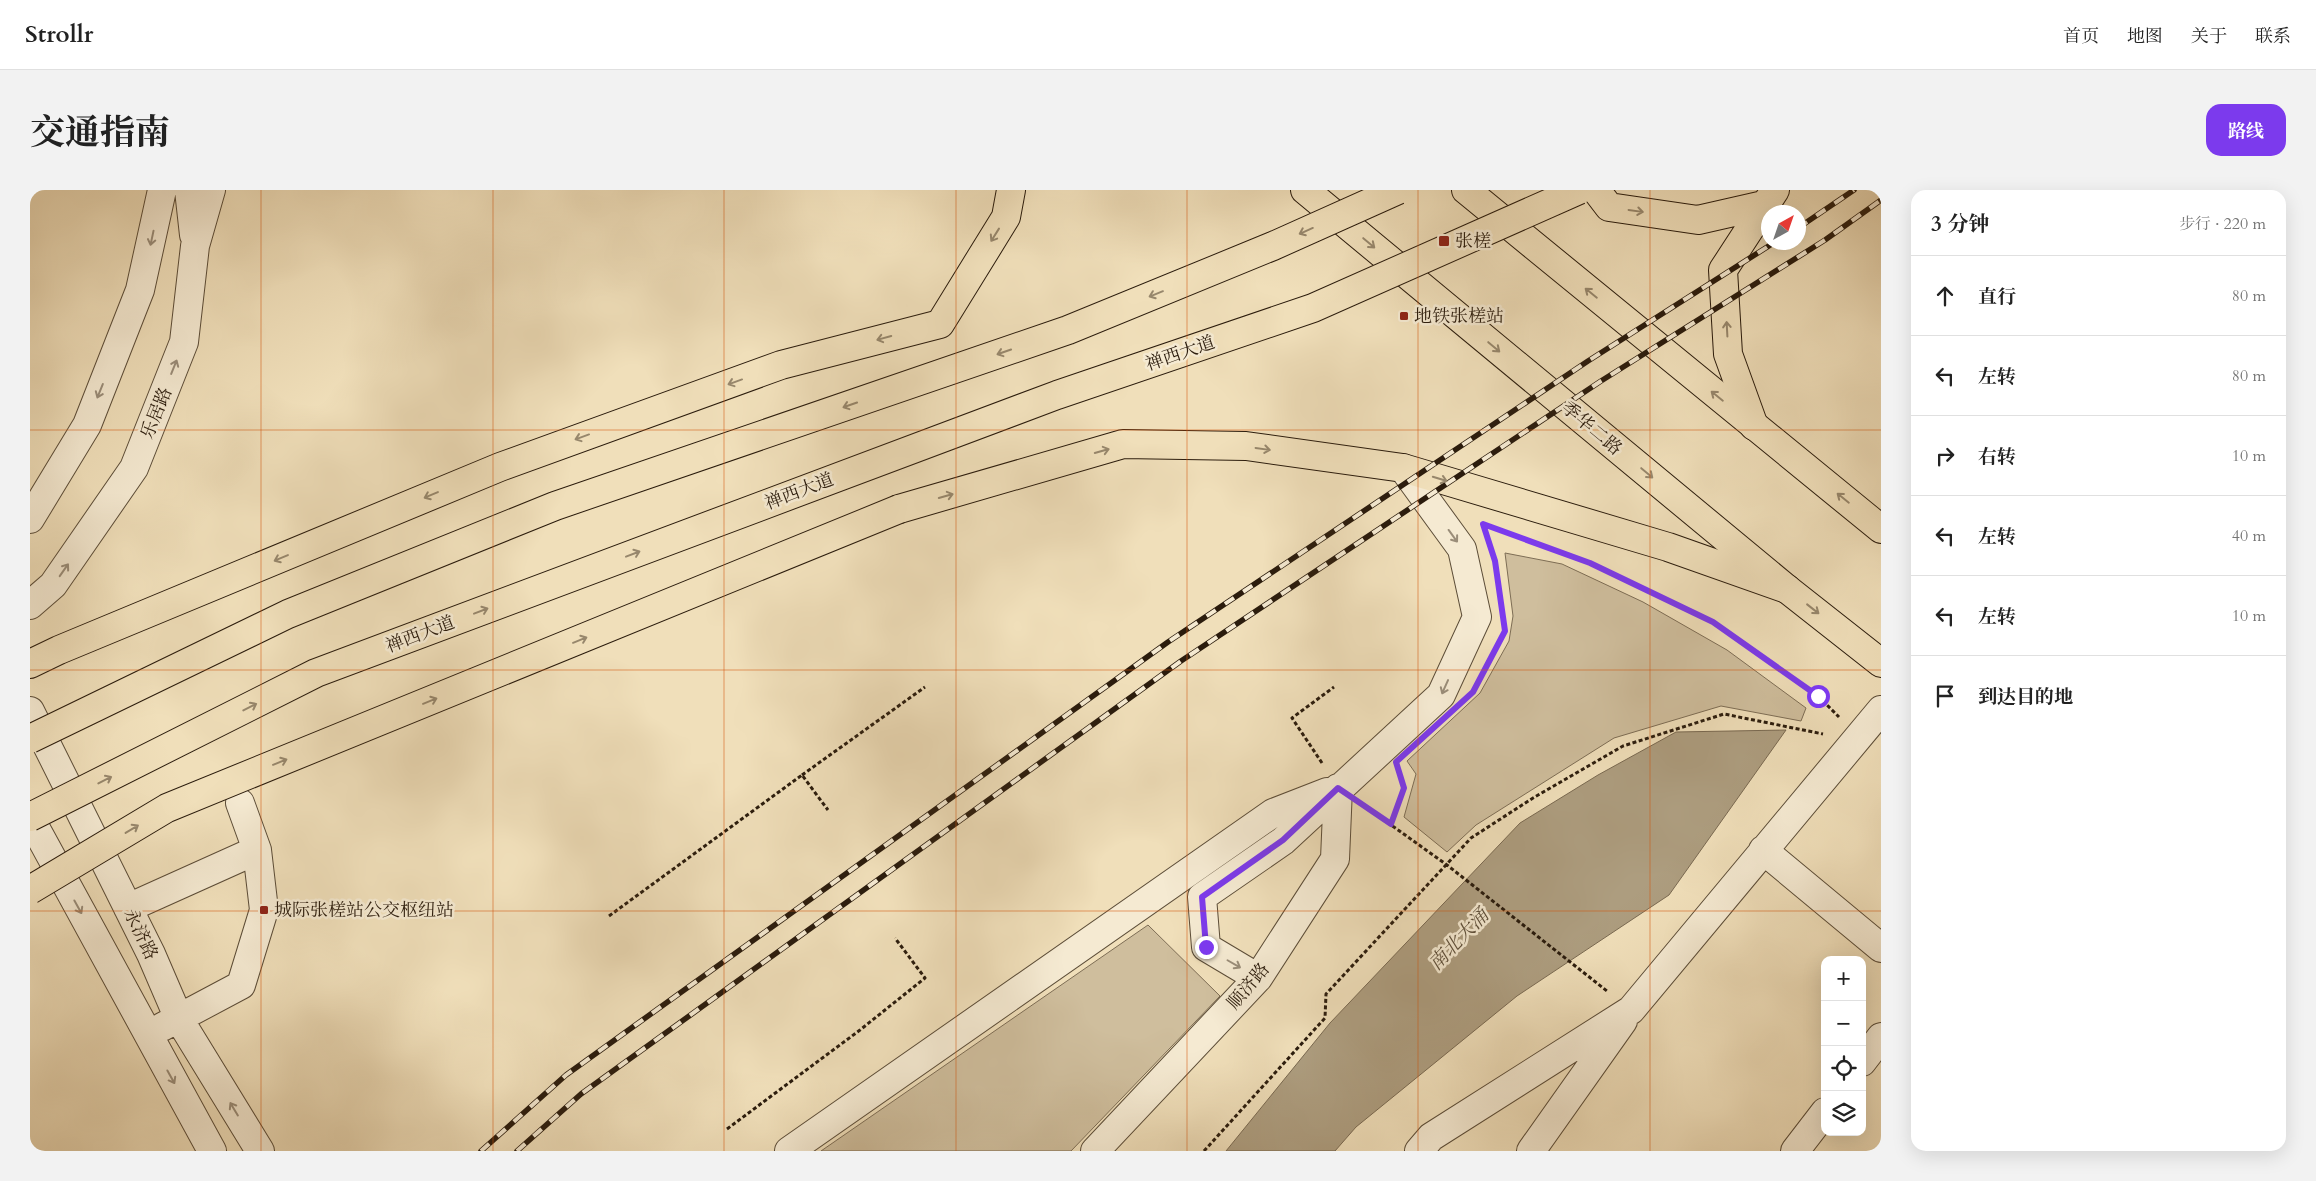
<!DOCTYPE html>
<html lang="zh">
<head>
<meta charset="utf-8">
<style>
  :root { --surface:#fff; --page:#f2f2f2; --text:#222; --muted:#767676; --line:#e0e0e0; --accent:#7c3aed }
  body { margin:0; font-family:Cardo,"Noto Serif SC",serif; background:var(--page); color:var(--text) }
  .controls { position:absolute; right:15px; bottom:15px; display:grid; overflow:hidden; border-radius:10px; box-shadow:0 5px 20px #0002 }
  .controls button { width:45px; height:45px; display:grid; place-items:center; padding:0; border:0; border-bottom:1px solid var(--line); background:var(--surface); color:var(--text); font:25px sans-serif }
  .compass { position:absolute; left:1731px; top:15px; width:45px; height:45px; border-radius:50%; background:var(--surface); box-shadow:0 5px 20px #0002; rotate:40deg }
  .stop { position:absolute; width:15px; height:15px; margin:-11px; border:4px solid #7c3aed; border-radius:50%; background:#fff }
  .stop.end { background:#7c3aed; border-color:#fff; box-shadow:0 1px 5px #0008 }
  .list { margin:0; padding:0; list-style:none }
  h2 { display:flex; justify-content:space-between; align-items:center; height:65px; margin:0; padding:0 20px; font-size:21px }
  h2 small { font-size:16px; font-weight:400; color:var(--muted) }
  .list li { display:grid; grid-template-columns:32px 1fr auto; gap:15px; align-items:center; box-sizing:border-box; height:80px; padding:0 20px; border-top:1px solid var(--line) }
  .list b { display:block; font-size:19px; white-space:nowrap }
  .list em { font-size:16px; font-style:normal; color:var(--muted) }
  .icon { flex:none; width:28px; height:28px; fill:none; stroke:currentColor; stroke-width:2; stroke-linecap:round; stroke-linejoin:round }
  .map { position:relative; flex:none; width:1851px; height:961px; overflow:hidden; border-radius:15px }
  header { display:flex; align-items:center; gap:30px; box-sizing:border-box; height:70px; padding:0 25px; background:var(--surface); border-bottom:1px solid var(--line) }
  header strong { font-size:24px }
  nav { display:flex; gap:28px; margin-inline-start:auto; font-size:18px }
  .intro { display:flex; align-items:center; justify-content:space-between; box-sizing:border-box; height:120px; padding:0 30px }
  h1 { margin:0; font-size:35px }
  .button { padding:12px 22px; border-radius:15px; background:var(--accent); color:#fff; font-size:18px; font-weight:700 }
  main { display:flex; gap:30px; padding:0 30px }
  aside { flex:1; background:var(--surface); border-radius:15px; box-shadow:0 5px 20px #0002 }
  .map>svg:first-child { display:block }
  .green { fill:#cfbe9d; stroke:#7d6d55 }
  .water { fill:#ad9d7f; stroke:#796951 }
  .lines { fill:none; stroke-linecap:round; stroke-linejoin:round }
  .minor-casing { stroke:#5c4d38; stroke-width:30 }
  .major-casing { stroke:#2b1c0d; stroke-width:30 }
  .highway-casing { stroke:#2b1c0d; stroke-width:30 }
  .path { stroke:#2b1c0d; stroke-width:3; stroke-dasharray:4 2.5; stroke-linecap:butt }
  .minor { stroke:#f5ead2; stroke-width:28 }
  .major { stroke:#f0dfba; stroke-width:28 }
  .highway { stroke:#f0dfba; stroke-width:28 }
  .rail-casing { stroke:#2b1c0d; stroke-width:5.5 }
  .rail { stroke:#f5ead2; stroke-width:4; stroke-dasharray:11; stroke-linecap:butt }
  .highway-bridge-casing { stroke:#2b1c0d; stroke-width:30; stroke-linecap:butt }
  .highway-bridge { stroke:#f0dfba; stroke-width:28 }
  .oneway { stroke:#97876c }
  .oneway2 { stroke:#9a8d79 }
  .route { stroke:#7c3aed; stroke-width:6 }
  .grid { fill:none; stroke:#d5530c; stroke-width:1; stroke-opacity:0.55 }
  .poi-dot { fill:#8f2418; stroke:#f5ead2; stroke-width:2 }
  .labels { text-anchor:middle; stroke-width:5; stroke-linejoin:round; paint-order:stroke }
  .poi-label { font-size:18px; fill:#2b1c0d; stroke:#f5ead2; text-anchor:start }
  .street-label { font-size:18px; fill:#2b1c0d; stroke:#f5ead2 }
  .water-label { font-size:19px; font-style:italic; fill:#5f503b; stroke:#f5ead2 }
</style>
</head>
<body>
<header>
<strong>Strollr</strong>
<nav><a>首页</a><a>地图</a><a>关于</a><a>联系</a></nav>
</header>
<div class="intro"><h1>交通指南</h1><a class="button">路线</a></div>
<main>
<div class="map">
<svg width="1851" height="961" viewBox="0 0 1851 961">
  <rect width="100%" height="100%" fill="#f0dfba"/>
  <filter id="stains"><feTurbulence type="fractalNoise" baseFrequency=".004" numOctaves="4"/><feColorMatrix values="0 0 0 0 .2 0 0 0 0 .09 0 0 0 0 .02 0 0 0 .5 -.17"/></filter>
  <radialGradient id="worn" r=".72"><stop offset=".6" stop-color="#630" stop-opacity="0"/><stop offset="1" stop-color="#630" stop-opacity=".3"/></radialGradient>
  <path class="green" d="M1475,363L1532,374L1613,412L1697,460L1776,518L1771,531L1691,516L1584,548L1446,635L1417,662L1374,627L1386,584L1377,571L1450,503L1479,451L1483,426Z
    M1118,735L1190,806L1041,961H791Z"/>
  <path class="water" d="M1756,540L1639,705L1487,806L1326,937L1305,961H1196L1300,833L1490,633L1568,585L1646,542Z"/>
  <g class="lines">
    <defs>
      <path id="minor" d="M159,0L164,45
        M0,329L57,235L110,100L132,0
        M0,415L23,395L104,278L154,152L165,56L181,0
        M0,521L121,764L149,829L230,961
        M0,628L182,961
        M1733,660L1851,758
        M98,718L227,660
        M1228,788L1176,757L1172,707L1253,651L1411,505L1447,427L1432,359L1373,278
        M132,837L211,795L234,720L227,660L210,613
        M1832,872L1851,847
        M759,961L1243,623L1297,602
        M1065,961L1228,788L1305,669L1308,598
        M1389,961L1401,947L1601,820L1851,520
        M1501,961L1593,831
        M1765,961L1795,922"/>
      <path id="major" d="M1275,0L1757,399L1851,473
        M1436,0L1851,339"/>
      <path id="highway" d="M1566,0L1579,17L1668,30L1734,15
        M1724,236L1698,164L1693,80L1745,0
        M869,319L1093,254L1216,256L1373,278L1638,357L1757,399
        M0,474L29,460L470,277L751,175L910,134L976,27L981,0"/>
    </defs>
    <use href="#minor" class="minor-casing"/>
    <use href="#major" class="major-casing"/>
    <use href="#highway" class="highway-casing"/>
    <path class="path" d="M1467,339L1560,373L1683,432L1788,506L1809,527
      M1292,573L1262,528L1304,497
      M772,585L895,497
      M1336,617L1417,675L1577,801
      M1361,634L1374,598L1369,584
      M579,726L772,585L798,620
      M697,939L830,840L895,788L865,748
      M1174,961L1295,828L1296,804L1441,648L1503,608L1593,556L1694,524L1793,544"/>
    <use href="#minor" class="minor"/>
    <use href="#major" class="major"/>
    <use href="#highway" class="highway"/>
    <defs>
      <path id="rail" d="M1768,38L1824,0
        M451,961L536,885L1138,452L1558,171L1745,52
        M487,961L551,904L1151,471L1571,191L1795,50L1851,10"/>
    </defs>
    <use href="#rail" class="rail-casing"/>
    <use href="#rail" class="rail"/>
    <defs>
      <path id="highway-bridge" d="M0,549L258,424L525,316L1038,140L1243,56L1368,0
        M0,627L286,483L1027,205L1283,118L1549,0
        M0,700L137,618L869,319"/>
    </defs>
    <use href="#highway-bridge" class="highway-bridge-casing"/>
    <use href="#highway-bridge" class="highway-bridge"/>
  </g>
  <defs><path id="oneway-shaft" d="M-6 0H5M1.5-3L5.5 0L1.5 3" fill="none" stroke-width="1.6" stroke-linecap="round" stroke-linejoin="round" transform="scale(1.25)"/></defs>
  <g class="oneway">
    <use href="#oneway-shaft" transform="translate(1606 21) rotate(8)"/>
    <use href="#oneway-shaft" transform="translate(1276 41) rotate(156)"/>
    <use href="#oneway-shaft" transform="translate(965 45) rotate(122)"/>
    <use href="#oneway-shaft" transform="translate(1339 53) rotate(40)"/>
    <use href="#oneway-shaft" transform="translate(1561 103) rotate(-141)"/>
    <use href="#oneway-shaft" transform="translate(1126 104) rotate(158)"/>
    <use href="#oneway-shaft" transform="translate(1697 139) rotate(-93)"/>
    <use href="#oneway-shaft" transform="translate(854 148) rotate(165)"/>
    <use href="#oneway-shaft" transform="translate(1464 157) rotate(40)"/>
    <use href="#oneway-shaft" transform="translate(974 162) rotate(161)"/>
    <use href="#oneway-shaft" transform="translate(705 192) rotate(160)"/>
    <use href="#oneway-shaft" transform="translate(1687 206) rotate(-141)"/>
    <use href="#oneway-shaft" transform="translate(820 215) rotate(161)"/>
    <use href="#oneway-shaft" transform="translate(552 247) rotate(160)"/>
    <use href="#oneway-shaft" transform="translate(1233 259) rotate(8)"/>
    <use href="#oneway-shaft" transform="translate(1072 261) rotate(-16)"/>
    <use href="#oneway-shaft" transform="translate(1617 283) rotate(40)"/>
    <use href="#oneway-shaft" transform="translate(1410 289) rotate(17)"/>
    <use href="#oneway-shaft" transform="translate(401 305) rotate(157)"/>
    <use href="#oneway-shaft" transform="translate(916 306) rotate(-16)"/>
    <use href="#oneway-shaft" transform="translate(1813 308) rotate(-141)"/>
    <use href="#oneway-shaft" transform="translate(603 364) rotate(-21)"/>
    <use href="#oneway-shaft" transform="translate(251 368) rotate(157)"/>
    <use href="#oneway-shaft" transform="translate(1783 419) rotate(38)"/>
    <use href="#oneway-shaft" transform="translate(451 421) rotate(-21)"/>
    <use href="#oneway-shaft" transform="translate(550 450) rotate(-22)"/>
    <use href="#oneway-shaft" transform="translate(400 511) rotate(-22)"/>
    <use href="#oneway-shaft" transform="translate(220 517) rotate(-27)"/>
    <use href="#oneway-shaft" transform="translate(250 572) rotate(-22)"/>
    <use href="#oneway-shaft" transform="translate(75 590) rotate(-27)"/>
    <use href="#oneway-shaft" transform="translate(102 639) rotate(-31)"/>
  </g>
  <g class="oneway2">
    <use href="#oneway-shaft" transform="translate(122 48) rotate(102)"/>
    <use href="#oneway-shaft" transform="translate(144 177) rotate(-68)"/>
    <use href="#oneway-shaft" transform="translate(70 201) rotate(112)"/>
    <use href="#oneway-shaft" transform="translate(1423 346) rotate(54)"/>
    <use href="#oneway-shaft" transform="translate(34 380) rotate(-55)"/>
    <use href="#oneway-shaft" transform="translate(1415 497) rotate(114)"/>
    <use href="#oneway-shaft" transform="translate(48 717) rotate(61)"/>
    <use href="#oneway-shaft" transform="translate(1204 774) rotate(30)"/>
    <use href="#oneway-shaft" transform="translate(141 887) rotate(61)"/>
    <use href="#oneway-shaft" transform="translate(204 919) rotate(-121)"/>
  </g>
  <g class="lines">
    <path class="route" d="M1176,757L1172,707L1253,650L1308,598L1361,634L1374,598L1366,572L1443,502L1475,441L1465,371L1453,334L1560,373L1683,432L1788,506"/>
  </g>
  <path class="grid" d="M231,0V961M463,0V961M694,0V961M926,0V961M1157,0V961M1388,0V961M1620,0V961M0,240H1851M0,480H1851M0,721H1851"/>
  <g class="poi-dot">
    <rect x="1408" y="45" width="12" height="12" rx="2.5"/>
    <rect x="1369" y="121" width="10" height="10" rx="2.5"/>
    <rect x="229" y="715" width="10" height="10" rx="2.5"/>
  </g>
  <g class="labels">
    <g class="poi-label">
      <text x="1425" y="57">张槎</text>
      <text x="1384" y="132">地铁张槎站</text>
      <text x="244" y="726">城际张槎站公交枢纽站</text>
    </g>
    <g class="street-label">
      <text transform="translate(1150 163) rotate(-19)" y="6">禅西大道</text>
      <text transform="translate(126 223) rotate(-68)" y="6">乐居路</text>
      <text transform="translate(1562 238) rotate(40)" y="6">季华二路</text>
      <text transform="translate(769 301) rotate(-21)" y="6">禅西大道</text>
      <text transform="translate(390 444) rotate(-21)" y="6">禅西大道</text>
      <text transform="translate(111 744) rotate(64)" y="6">永济路</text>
      <text transform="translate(1218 796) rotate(-50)" y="6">顺济路</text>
    </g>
    <g class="water-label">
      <text transform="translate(1428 749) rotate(-46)" y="7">南北大涌</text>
    </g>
  </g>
  <rect width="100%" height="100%" filter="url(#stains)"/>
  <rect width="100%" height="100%" fill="url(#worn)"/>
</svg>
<div class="controls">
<button>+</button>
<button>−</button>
<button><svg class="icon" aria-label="locate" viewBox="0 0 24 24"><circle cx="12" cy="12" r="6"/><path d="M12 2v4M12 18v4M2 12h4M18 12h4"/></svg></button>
<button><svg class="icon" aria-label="layers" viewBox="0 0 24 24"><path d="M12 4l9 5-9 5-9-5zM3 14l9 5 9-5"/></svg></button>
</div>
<svg class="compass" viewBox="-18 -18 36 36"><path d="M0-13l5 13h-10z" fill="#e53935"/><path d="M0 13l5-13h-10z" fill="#767676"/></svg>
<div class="stop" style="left:1788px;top:506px"></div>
<div class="stop end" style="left:1176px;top:757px"></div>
</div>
<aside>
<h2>3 分钟<small>步行 · 220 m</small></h2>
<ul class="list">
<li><svg class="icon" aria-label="ahead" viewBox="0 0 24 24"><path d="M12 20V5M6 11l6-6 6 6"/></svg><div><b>直行</b></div><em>80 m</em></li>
<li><svg class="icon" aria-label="left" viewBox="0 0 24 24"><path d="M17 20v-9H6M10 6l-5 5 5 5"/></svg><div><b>左转</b></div><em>80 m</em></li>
<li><svg class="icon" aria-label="right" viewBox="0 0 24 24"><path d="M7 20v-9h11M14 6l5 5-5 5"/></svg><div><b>右转</b></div><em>10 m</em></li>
<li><svg class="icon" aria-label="left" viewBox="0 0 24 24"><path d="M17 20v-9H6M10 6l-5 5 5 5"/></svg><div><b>左转</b></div><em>40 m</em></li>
<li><svg class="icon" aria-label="left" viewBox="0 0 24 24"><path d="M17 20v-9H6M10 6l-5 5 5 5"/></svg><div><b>左转</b></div><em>10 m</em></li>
<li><svg class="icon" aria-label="arrive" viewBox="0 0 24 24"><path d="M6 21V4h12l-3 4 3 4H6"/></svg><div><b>到达目的地</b></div></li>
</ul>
</aside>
</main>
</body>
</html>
